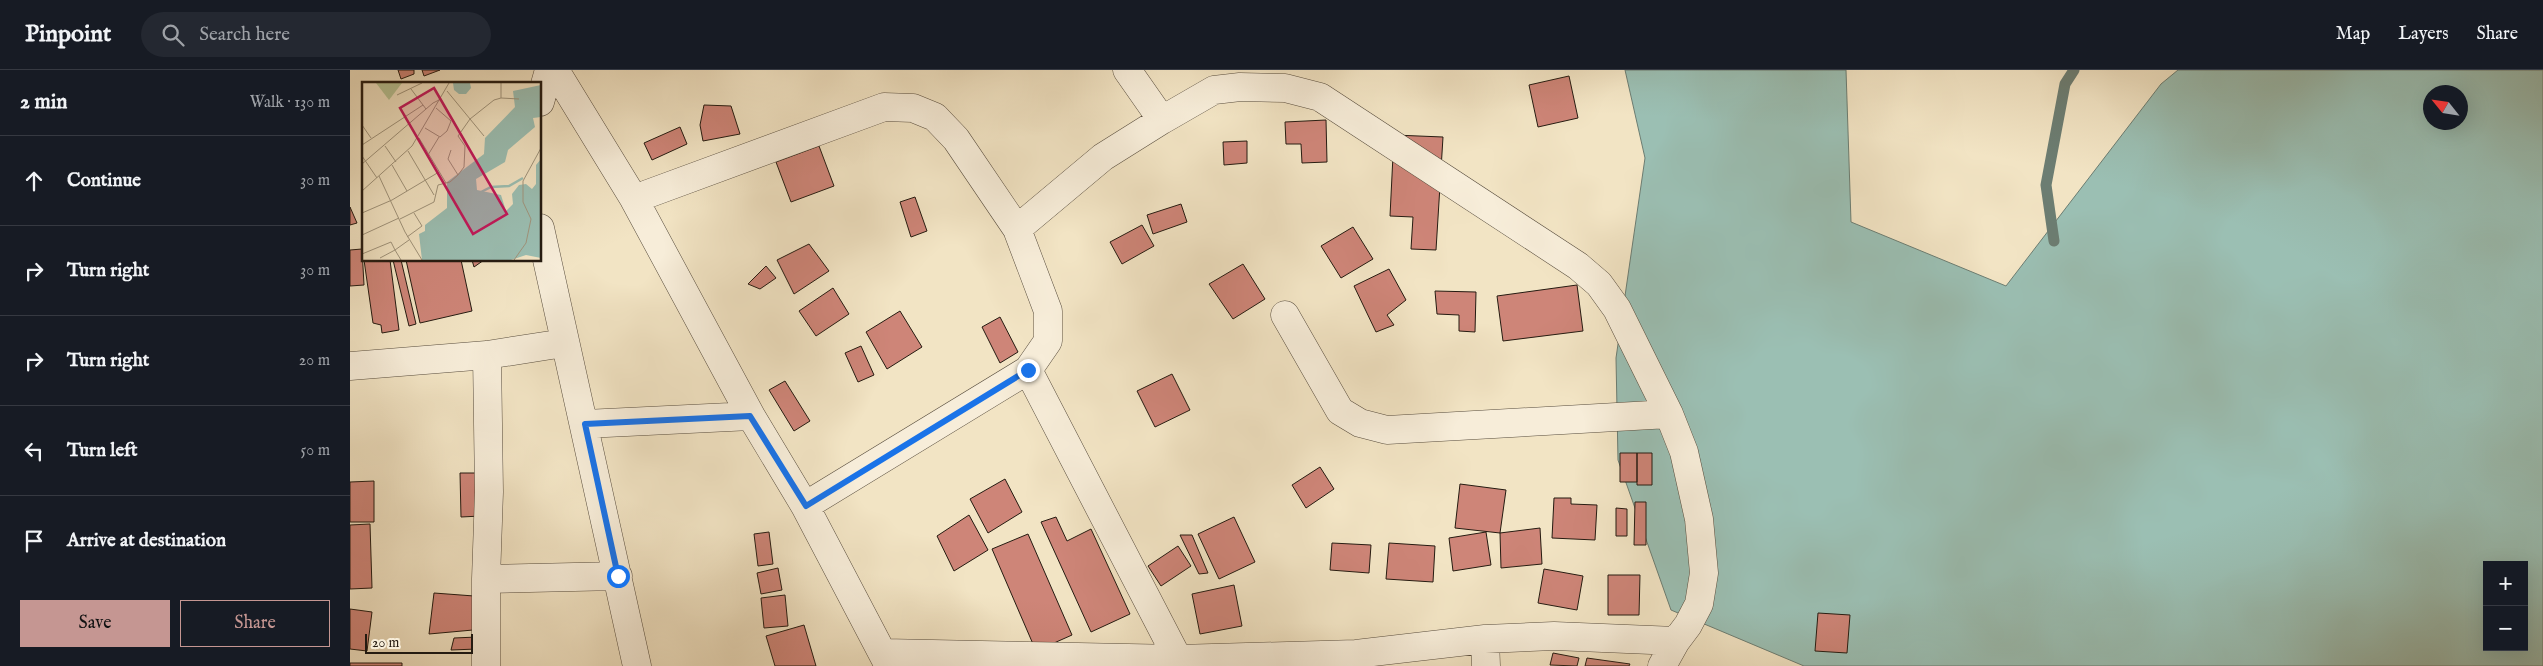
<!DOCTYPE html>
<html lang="en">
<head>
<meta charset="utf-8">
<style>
  :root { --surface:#171b24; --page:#242831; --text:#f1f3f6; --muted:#9ea1a6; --line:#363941; --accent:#c59692 }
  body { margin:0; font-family:"IM FELL English",serif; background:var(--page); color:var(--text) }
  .controls { position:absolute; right:15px; bottom:15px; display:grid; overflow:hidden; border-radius:0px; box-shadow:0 5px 20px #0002 }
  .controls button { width:45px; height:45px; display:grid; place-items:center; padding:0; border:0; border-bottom:1px solid var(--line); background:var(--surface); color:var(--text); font:25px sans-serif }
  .compass { position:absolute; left:2073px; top:15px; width:45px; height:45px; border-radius:50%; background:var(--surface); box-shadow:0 5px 20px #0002; rotate:300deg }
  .scale { position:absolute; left:15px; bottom:12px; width:108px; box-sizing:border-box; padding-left:5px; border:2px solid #251b11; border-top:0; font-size:14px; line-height:18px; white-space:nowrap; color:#251b11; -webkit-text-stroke:4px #f7edd9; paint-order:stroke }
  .stop { position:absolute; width:15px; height:15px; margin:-11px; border:4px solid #1a73e8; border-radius:50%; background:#fff }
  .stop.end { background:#1a73e8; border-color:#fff; box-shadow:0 1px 5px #0008 }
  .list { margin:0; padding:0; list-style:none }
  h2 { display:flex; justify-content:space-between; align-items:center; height:65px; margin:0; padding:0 20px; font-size:21px }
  h2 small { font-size:16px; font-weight:400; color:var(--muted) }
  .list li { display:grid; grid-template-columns:32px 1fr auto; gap:15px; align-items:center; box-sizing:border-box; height:90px; padding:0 20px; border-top:1px solid var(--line) }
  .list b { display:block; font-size:19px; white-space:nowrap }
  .list em { font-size:16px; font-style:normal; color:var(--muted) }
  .actions { display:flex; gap:10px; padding:15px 20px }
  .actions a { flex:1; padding:11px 0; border:1px solid var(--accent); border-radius:0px; text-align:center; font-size:18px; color:var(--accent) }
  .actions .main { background:var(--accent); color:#111 }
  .icon { flex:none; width:28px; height:28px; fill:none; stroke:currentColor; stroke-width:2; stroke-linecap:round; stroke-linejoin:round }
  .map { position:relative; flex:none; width:2193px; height:596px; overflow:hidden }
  header { display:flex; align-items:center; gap:30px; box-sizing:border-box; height:70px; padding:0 25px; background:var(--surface); border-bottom:1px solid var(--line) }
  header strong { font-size:24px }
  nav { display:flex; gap:28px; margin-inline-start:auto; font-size:18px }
  .search { width:350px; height:45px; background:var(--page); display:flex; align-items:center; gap:12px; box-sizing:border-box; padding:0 18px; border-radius:28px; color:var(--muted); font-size:19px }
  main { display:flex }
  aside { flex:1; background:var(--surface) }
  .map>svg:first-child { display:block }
  .water { fill:#9bbfb3; stroke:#6c7d72; fill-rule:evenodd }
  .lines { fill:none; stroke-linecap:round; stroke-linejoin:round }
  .stream { stroke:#6c7d72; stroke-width:11 }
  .building { fill:#ce8578; stroke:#251b11 }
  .minor-casing { stroke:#584d3e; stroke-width:29 }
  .minor { stroke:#f7edd9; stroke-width:28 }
  .route { stroke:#1a73e8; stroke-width:6 }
  .inset-river { fill:none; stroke:#9bbfb3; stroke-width:2.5 }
  .inset-road { fill:none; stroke:#a0947c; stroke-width:1 }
  .view { fill:#c2185b; fill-opacity:0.15; stroke:#c2185b; stroke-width:2.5 }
  .inset-edge { fill:none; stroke:#251b11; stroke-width:2.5 }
</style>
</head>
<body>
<header>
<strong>Pinpoint</strong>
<div class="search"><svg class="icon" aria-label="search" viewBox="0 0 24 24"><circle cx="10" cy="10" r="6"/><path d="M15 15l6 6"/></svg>Search here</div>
<nav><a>Map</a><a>Layers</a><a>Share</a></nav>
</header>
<main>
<aside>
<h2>2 min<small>Walk · 130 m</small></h2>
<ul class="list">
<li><svg class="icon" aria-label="ahead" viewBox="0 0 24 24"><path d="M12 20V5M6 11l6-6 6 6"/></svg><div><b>Continue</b></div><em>30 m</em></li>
<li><svg class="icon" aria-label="right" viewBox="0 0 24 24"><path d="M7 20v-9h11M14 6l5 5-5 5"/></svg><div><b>Turn right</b></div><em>30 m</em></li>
<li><svg class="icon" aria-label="right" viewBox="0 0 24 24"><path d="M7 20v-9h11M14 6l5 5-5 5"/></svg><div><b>Turn right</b></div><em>20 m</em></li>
<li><svg class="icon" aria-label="left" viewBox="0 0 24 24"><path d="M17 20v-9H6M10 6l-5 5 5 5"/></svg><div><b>Turn left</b></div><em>50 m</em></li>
<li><svg class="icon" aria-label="arrive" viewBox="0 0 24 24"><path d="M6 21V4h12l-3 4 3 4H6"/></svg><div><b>Arrive at destination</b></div></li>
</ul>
<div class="actions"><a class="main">Save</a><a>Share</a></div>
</aside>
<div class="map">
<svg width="2193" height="596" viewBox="0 0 2193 596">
  <rect width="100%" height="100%" fill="#f2e4c4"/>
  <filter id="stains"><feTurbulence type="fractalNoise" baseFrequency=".004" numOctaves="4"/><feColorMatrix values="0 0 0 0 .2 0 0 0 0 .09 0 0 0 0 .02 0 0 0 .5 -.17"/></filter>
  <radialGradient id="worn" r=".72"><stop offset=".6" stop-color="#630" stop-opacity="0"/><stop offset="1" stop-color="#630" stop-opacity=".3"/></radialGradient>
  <path class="water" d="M1275,0H1496L1501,152L1656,216L1811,14L1828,0H2193V596H1454L1321,540L1268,390L1266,288L1295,88ZM2080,22H2110V52H2080ZM2137,495H2174V577H2137Z"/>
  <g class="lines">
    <path class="stream" d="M1704,171L1696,115L1715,14L1724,0"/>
  </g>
  <path class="building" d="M48,0H64V4L51,9Z
    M72,0H90L74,6Z
    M1219,6L1228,48L1188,57L1179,15Z
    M354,35L381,36L390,64L353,71L350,55Z
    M976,50L977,92L952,93L951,74H936L935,52Z
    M330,57L337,74L302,90L294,73Z
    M1044,65L1093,67L1086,180L1061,179L1063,147L1040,146Z
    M897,71V93L874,95L873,72Z
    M469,76L484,116L441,132L426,92Z
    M565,127L577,161L561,167L550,132Z
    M831,134L837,152L803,164L797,145Z
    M0,137L7,153L0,155Z
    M792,155L804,176L772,194L760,172Z
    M1003,157L1023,189L991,208L971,176Z
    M459,174L479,201L444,224L427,190Z
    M12,179L14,215L0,216V180Z
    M14,190H40L49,260L32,263L31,255L23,253Z
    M43,190H51L66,254L59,256Z
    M56,190H111L122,241L70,253Z
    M122,190H134L124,197Z
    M893,194L915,229L883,249L859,214Z
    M416,196L426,208L410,219L398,214Z
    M1039,199L1056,230L1037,245L1044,255L1026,262L1004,216Z
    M1227,215L1233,261L1153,271L1147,226Z
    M483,218L499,244L466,266L449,241Z
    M1085,221L1126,222L1125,262L1109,261V245L1087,244Z
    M550,241L572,277L537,299L516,262Z
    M650,247L668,282L650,293L632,257Z
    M511,276L524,305L508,312L495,283Z
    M822,304L840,340L805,357L787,321Z
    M435,311L460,351L444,361L419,320Z
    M1270,383H1287V412H1270Z
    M1287,383H1302V415H1287Z
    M970,397L984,419L956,438L942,415Z
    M110,403H131V446L111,447Z
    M655,409L672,442L638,463L620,429Z
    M24,411V452H0V412Z
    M1110,414L1156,420L1150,463L1105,458Z
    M1204,428H1221V434L1247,435L1245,470L1202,468Z
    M1285,432H1296V475H1284Z
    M1266,438L1277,439V466H1266Z
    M619,445L638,480L604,501L587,466Z
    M706,447L717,471L741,459L780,544L741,562L691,452Z
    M884,447L905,492L869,509L848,464Z
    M20,454L22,518L0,519V455Z
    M1190,458L1192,494L1151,498L1150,463Z
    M419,462L423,494L408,496L404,464Z
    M1136,462L1141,495L1103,501L1099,468Z
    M678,464L722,565L686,581L642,479Z
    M830,465H842L858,503L849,504Z
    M982,473L1021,475L1019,503L980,500Z
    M1039,473L1085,476L1083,512L1036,509Z
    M828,476L841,496L811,516L798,496Z
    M428,498L432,520L411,524L407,503Z
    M1194,499L1233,506L1227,540L1188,533Z
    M1258,505H1290L1289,545H1258Z
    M884,515L892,556L850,564L842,524Z
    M84,523L124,526L123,560L79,564Z
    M435,525L438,556L414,558L411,528Z
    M0,539L22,542L17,581L0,579Z
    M1468,543L1500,545L1497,583L1465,581Z
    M454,555L466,596H425L416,566Z
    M127,567V579L101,580L104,568Z
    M1203,583L1229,588L1227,596L1200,595Z
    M1237,588L1280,594L1279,596H1235Z
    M0,593H52V596H0Z"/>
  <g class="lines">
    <defs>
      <path id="minor" d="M205,0L284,129L401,346L455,436L539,596
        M777,0L812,50L864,20L890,17L935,18L970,27L1228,196L1249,214L1267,239L1319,344L1334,382L1349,449L1354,503L1349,534L1338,555L1326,571L1312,596
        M190,32L199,0
        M284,129L534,37L563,38L585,47L606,69L667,159L698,241V271L678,300L455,436
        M190,158L287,596
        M667,159L753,87L812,50
        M935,245L990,341L1010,353L1037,360L1319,344
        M0,296L137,285L214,273
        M678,300L828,589
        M235,354L401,346
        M136,509L268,506
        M1135,569L1136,596
        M534,583L828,589L1006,584L1135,569L1204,566L1326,571
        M136,596V509L139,422L137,285"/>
    </defs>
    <use href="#minor" class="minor-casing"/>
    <use href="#minor" class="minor"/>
  </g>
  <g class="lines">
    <path class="route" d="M268,506L235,354L400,346L456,436L678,300"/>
  </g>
  <g transform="translate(12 12)">
    <rect width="179" height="179" fill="#f2e4c4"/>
    <path d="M14,1H40L27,18Z" fill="#b8c596"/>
    <path d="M91,1H108L109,6L104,12H97L92,8ZM179,3V35L171,36L173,45L146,68L143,80L114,97L115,108L139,113L144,129L151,122L150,112L157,103L164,102L170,107L174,102V83L179,77V176L164,173L149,178H60L57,152L63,149V143L85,126V100L122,72L123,56L153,25L151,9Z" fill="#9bbfb3"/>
    <path class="inset-river" d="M119,110L129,105L147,104L161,96"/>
    <path class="inset-road" d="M49,7L64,27M85,9L122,54M35,13L60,1M139,16L157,17M0,43L9,56M63,46L78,55L85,49L89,39L74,26M57,56L84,101M0,63L61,23M23,64L34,80M89,68L86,77L96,93M46,69L72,113M66,73L77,55M0,74L15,96M0,82L71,21L79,17M30,83L45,109M17,94L43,150L60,178M0,109L50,64L87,1M0,131L30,118L77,90M38,137L72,120L76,103L88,100L96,93L102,85L103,64L96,54L108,37L132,18L139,16V1M0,153L37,136M45,155L60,144L52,131M0,172L29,160L33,168L18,176M39,178L33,168L47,158M152,178L164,161L169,137L161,120V99L179,66"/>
    <path class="view" d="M72,6L145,132L111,152L38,26Z"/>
    <rect width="179" height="179" class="inset-edge"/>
  </g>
  <rect width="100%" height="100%" filter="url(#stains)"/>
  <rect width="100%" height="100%" fill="url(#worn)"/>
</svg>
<div class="controls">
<button>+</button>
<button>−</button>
</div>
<svg class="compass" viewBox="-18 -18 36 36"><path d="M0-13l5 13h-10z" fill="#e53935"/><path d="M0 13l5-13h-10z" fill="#9ea1a6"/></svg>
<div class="scale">20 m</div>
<div class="stop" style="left:268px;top:506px"></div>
<div class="stop end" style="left:678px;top:300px"></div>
</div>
</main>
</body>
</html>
